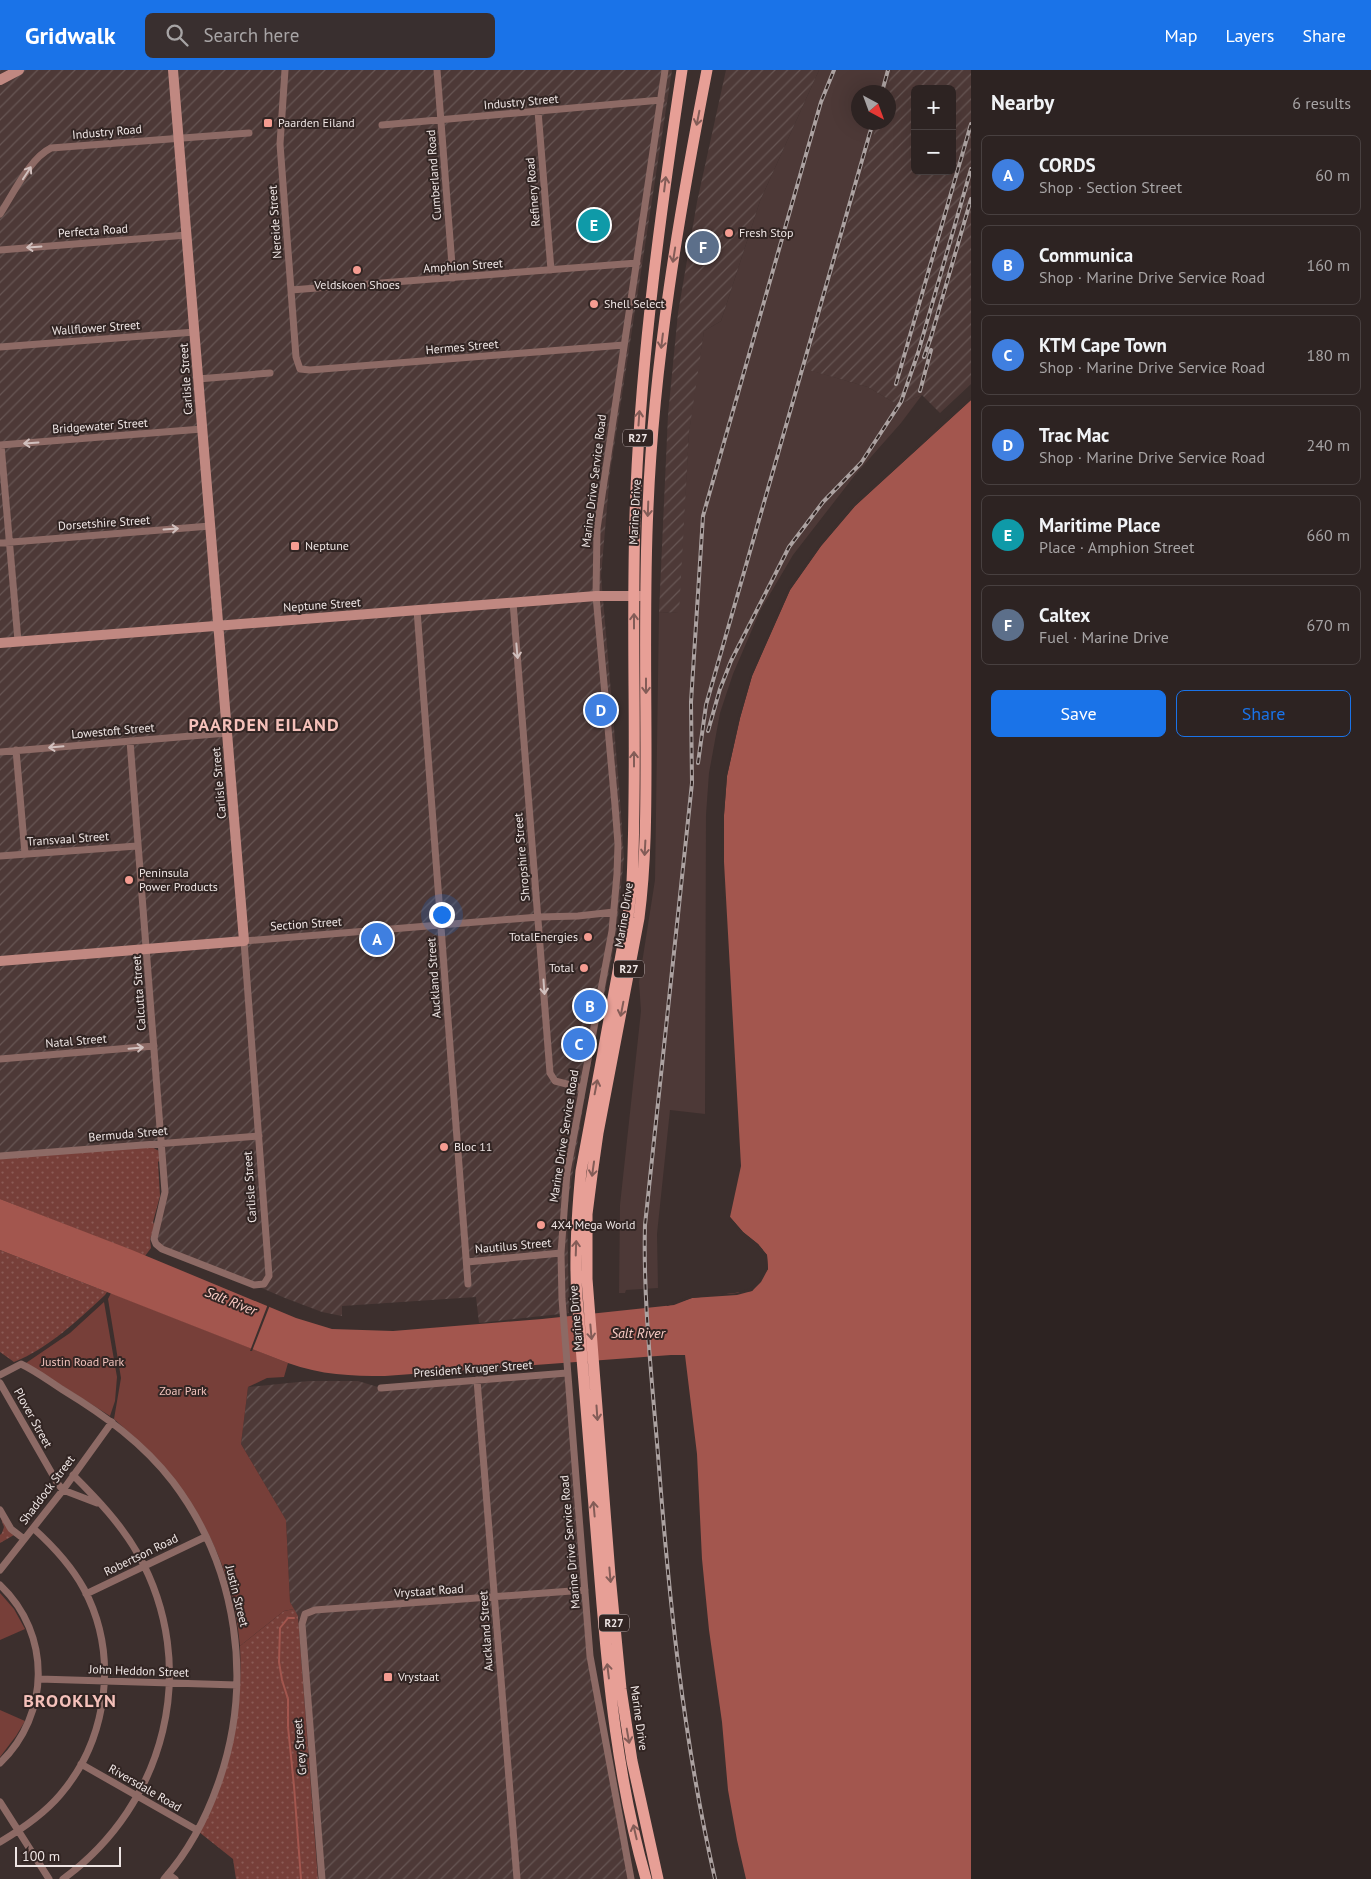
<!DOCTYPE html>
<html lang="en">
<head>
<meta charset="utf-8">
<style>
  :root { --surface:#2d2322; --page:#392f2f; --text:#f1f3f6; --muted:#a7a4a5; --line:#484040; --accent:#1a73e8 }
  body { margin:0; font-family:"PT Sans",sans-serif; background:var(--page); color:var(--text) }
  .controls { position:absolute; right:15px; top:15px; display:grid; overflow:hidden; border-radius:8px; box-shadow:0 5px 20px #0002 }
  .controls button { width:45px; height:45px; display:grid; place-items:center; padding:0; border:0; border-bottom:1px solid var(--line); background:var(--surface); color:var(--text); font:25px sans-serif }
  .compass { position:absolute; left:851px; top:15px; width:45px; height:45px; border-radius:50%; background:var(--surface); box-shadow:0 5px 20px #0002; rotate:139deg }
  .scale { position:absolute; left:15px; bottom:12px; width:106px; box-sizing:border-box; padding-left:5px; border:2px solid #eee5e4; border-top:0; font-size:14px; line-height:18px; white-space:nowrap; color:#eee5e4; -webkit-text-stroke:4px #322523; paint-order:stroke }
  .you { position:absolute; left:441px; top:844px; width:18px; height:18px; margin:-12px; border:4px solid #fff; border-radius:50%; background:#1a73e8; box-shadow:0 0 0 8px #1a73e833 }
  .badge { display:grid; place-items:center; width:32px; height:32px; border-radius:50%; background:var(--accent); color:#fff; font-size:16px; font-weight:700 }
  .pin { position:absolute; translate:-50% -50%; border:2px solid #fff; box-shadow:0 1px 5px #0006 }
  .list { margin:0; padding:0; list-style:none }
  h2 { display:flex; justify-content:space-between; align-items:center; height:65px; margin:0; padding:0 20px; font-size:21px }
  h2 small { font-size:16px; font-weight:400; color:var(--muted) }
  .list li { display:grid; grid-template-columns:32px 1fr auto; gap:15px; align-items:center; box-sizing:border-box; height:80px; margin:0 10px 10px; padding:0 10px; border:1px solid var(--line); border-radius:8px }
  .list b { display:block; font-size:19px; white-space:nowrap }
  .list p { margin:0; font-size:16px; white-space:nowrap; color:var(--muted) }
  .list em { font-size:16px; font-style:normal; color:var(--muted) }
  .actions { display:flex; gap:10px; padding:15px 20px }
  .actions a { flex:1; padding:11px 0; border:1px solid var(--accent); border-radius:8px; text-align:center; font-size:18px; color:var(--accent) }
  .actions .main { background:var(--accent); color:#fff }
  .icon { flex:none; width:28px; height:28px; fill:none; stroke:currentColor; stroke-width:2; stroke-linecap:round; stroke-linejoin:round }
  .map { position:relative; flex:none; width:971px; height:1809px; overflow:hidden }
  header { display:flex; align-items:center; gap:30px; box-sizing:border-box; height:70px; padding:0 25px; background:var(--accent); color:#fff }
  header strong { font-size:24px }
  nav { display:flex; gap:28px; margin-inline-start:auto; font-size:18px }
  .search { width:350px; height:45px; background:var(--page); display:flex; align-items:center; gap:12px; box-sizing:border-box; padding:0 18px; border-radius:8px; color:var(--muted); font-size:19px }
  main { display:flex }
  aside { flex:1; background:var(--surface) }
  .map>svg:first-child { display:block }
  .built { fill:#4d3937 }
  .industrial { fill:url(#industrial-furrows); fill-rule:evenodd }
  .grass { fill:url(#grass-dots) }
  .green { fill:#773f39 }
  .water { fill:#a3564e }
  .pier { fill:#3c2f2d }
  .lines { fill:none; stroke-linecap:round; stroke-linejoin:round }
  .stream { stroke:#a3564e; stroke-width:2 }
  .street { stroke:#8d6a65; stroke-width:7 }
  .secondary { stroke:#c08881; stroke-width:10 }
  .primary { stroke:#e79f96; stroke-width:11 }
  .rail-casing { stroke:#aca2a1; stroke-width:4 }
  .rail { stroke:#322523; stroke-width:2; stroke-dasharray:5.5; stroke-linecap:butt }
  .oneway { stroke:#835c57 }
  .oneway2 { stroke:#d1c0be }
  .poi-dot { fill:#f59c91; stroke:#322523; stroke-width:2 }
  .labels { text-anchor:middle; stroke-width:4; stroke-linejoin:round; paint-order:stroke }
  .shield { fill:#322523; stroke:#b6abaa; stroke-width:1 }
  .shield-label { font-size:11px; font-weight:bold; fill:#eee5e4 }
  .street-label { font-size:12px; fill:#eee5e4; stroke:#322523 }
  .poi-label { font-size:12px; fill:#eee5e4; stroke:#322523; text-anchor:start }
  .park-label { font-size:12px; fill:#f1c3bd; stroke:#322523 }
  .water-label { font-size:14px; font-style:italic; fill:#f9cbc4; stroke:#322523 }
  .district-label { font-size:18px; font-weight:bold; letter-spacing:1px; fill:#f5c1ba; stroke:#322523 }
</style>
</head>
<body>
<header>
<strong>Gridwalk</strong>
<div class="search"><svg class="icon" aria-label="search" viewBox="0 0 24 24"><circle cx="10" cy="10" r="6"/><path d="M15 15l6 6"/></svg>Search here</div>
<nav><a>Map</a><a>Layers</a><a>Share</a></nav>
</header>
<main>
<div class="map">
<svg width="971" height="1809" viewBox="0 0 971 1809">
  <defs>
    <pattern id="industrial-furrows" width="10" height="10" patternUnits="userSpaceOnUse" patternTransform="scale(1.25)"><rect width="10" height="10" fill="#4d3937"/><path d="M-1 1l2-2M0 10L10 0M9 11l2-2" fill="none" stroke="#675654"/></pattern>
    <pattern id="grass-dots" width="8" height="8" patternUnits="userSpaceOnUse" patternTransform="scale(1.25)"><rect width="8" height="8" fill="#773f39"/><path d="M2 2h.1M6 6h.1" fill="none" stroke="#8b5b56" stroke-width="1.8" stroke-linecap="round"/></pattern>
  </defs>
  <rect width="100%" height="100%" fill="#3c2f2d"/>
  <path class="built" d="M819,0H892L886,22H858V52L877,53L806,299L868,317L898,335L922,325L901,353L855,405L793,485L760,541L733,604L720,643L709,703L706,745L705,1044L670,1040L657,1164L658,1218L626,1220L625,1223H619L620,1135L641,941L639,912L655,810L659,542L678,543L689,363L696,310L704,261L721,251L760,131Z"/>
  <path class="industrial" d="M0,0H672L610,403L601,506L619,716L624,787L616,866L586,1018L567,1139L569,1243L479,1253L476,1227L342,1236V1246L322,1242L285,1228L156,1173L166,1127L162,1072L0,1086Z
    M726,0H819L760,131L721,251L704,261L689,363L679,543L659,542L668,345L678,243L697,132Z
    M892,0H971V314L940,343L922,325L898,335L868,317L805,299L877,53L888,52V22H886ZM915,19H952V101H915Z
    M567,1303L590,1586L631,1809H322L302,1554L290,1532L286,1450L241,1374L248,1317L309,1311H358L381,1318Z"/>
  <path class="grass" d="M152,1077L159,1081L161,1089L158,1092L160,1126L153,1152L155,1156L150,1169L151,1178L145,1186L0,1129V1089Z
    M0,1180L107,1222L105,1225C78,1250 49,1278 14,1292L0,1282Z
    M0,1446L14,1465L0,1473V1465L2,1463L4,1457Z
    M294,1539L298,1546L318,1809H236L233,1789L199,1762C231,1699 243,1647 240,1576L284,1541Z"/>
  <path class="green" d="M111,1223L288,1293L284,1307L267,1308L248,1317L241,1374L286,1450L290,1532L294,1539L284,1541L240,1576C232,1481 185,1410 114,1349L121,1308L108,1229Z
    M104,1232L117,1307L115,1331L110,1346L26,1293L70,1263Z
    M0,1523L14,1539L25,1559L0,1570Z
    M0,1640L25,1651L16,1666L0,1687Z"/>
  <path class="water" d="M971,330V1809H746L737,1770L728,1720L722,1652L709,1560L702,1489L697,1384L685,1285H671L385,1306C351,1306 321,1305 288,1293L0,1180V1129L132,1180L296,1248L332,1259L393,1261L542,1249L674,1235L692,1228L752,1221L768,1199L767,1185L758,1174L743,1162L730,1147L741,1096L724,792V745L727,706L740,648L752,606L790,520L821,476L855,436Z"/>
  <path class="pier" d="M971,327V330L855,436L821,476L790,520L752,606L740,648L727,706L724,745L723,829L721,745L725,706L738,647L750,606L788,519L819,475L853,434Z
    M728,1142L730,1147L743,1162L758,1174L767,1185L768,1199L761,1212L752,1221L737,1225L692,1228L667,1236L666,1234L692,1226L737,1223L750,1218L759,1210L766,1198L765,1186L756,1176L741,1164L728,1148Z
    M268,1234L270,1235L252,1281H250Z"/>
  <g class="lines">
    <path class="stream" d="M294,1548H288L280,1558L279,1592L282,1610L288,1629V1657L294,1716L301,1809"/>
    <path class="street" d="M285,0L280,74L296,287L300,299L310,300L624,275
      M437,0L453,208
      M538,41L551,200
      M382,55L661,30
      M0,144C13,124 30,88 51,78L249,63
      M0,180L187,165
      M291,220L637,193
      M0,277L195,262
      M198,309L270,303
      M0,375L202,359
      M1,375L18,571
      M0,473L210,456
      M513,532L550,1003L555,1011L582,1018
      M417,540L468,1214
      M130,671L165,1122L154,1169L156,1174L162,1179L254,1215L264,1214L269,1206L244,871L539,847L578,846L614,842
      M16,680L25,784
      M0,682L227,663
      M0,786L137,776
      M0,989L154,976
      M0,1086L259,1066
      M467,1192L561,1183
      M0,1305L21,1294C36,1301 49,1311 63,1320C104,1345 143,1373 173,1412C238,1498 254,1613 218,1714C206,1748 188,1782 164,1809
      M477,1310L517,1809
      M0,1313L58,1414L63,1420L97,1433
      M381,1318L567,1303
      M0,1440L11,1459L24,1469
      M0,1500L63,1420L112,1352
      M0,1515C52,1564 50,1645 0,1693
      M86,1524L205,1467
      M39,1609L237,1615
      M81,1694L197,1760
      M0,1732L49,1809
      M0,1772C22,1759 43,1745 60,1725C108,1669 119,1585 84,1519C71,1495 53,1476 33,1458
      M168,1804L175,1809
      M63,1809C166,1734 201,1597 138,1484C121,1454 97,1429 73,1405
      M322,1809L302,1554L305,1544L315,1540L585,1520
      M631,1809L590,1586L562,1229L561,1183L567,1102L612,861L617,804L618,774L615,735L596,526L597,459L665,0"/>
    <path class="secondary" d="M0,10L19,0
      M0,573L596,526H640
      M0,891L244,871L173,0"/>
    <path class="primary" d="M646,1809C618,1712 608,1610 600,1510C592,1416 585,1321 577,1227C574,1185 577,1143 581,1101L628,847L632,812C638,682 630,550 636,419C642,279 661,139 682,0
      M658,1809L632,1691L621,1619L610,1505L587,1209V1144L592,1105L598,1063L639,848C646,794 646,740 646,685C646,602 644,520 648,437C654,290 679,144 707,0"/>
    <defs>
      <path id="rail" d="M882,22L888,0
        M924,287L931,267L971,129
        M896,314L971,54
        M920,321L931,280
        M708,661L720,619L731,591L789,477L823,432L861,393L901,332L918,283L971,99
        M698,693L706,635L873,52
        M715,1809C683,1668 669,1529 658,1385C652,1309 643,1232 645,1155L692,713L691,632L703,446L821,32L834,0"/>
    </defs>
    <use href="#rail" class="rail-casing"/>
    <use href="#rail" class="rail"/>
  </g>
  <defs><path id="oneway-shaft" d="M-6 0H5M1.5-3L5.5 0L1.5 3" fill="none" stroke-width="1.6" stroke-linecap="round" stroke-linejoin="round" transform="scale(1.25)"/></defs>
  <g class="oneway">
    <use href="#oneway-shaft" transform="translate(698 48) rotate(101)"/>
    <use href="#oneway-shaft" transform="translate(665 114) rotate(-83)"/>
    <use href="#oneway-shaft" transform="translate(674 185) rotate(99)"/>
    <use href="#oneway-shaft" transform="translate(662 271) rotate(97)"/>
    <use href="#oneway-shaft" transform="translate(639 348) rotate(-86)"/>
    <use href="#oneway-shaft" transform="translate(648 439) rotate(92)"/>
    <use href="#oneway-shaft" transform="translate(634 551) rotate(-90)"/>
    <use href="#oneway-shaft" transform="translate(646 616) rotate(90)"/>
    <use href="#oneway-shaft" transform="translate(634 689) rotate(-90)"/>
    <use href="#oneway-shaft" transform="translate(645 778) rotate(93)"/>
    <use href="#oneway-shaft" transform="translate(622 939) rotate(101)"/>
    <use href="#oneway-shaft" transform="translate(596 1017) rotate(-79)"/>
    <use href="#oneway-shaft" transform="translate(593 1099) rotate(98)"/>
    <use href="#oneway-shaft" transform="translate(576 1178) rotate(-88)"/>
    <use href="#oneway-shaft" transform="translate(591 1262) rotate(85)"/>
    <use href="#oneway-shaft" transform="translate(597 1343) rotate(86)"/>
    <use href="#oneway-shaft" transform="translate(594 1439) rotate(-95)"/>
    <use href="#oneway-shaft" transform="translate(610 1505) rotate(85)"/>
    <use href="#oneway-shaft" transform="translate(608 1601) rotate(-97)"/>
    <use href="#oneway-shaft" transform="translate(628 1666) rotate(80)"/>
    <use href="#oneway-shaft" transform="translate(635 1762) rotate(-103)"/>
  </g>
  <g class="oneway2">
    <use href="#oneway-shaft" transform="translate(27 103) rotate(-57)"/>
    <use href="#oneway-shaft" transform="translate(34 177) rotate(176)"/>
    <use href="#oneway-shaft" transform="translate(31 373) rotate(176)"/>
    <use href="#oneway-shaft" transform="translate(171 459) rotate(-4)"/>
    <use href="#oneway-shaft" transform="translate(517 581) rotate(85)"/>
    <use href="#oneway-shaft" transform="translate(56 677) rotate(175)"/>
    <use href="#oneway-shaft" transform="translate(544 917) rotate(86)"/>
    <use href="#oneway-shaft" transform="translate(136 978) rotate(-5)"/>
  </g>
  <g class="poi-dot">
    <rect x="263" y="48" width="10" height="10" rx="2.5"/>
    <circle cx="729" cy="163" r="5"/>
    <circle cx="357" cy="200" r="5"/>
    <circle cx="594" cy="234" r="5"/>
    <rect x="290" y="471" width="10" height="10" rx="2.5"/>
    <circle cx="129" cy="810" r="5"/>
    <circle cx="588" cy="867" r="5"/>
    <circle cx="584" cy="898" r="5"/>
    <circle cx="444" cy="1077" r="5"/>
    <circle cx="541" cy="1155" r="5"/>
    <rect x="383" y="1602" width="10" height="10" rx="2.5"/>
  </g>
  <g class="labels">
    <g class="shield">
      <rect x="623" y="359.5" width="30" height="17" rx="4"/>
      <rect x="614" y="890.5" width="30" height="17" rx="4"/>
      <rect x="599" y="1544.5" width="30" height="17" rx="4"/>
    </g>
    <g class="shield-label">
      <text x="638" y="372">R27</text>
      <text x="629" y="903">R27</text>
      <text x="614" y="1557">R27</text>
    </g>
    <g class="street-label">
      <text transform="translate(521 32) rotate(-5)" y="4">Industry Street</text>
      <text transform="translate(107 62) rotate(-5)" y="4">Industry Road</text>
      <text transform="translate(434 105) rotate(-94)" y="4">Cumberland Road</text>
      <text transform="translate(533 122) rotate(-95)" y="4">Refinery Road</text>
      <text transform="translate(275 152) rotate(-94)" y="4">Nereide Street</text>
      <text transform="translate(93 161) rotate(-4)" y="4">Perfecta Road</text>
      <text transform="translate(463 196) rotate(-4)" y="4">Amphion Street</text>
      <text transform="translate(96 258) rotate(-4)" y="4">Wallflower Street</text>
      <text transform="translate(462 277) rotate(-5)" y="4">Hermes Street</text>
      <text transform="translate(186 309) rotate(-94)" y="4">Carlisle Street</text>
      <text transform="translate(100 356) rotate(-4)" y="4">Bridgewater Street</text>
      <text transform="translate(594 411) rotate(-83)" y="4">Marine Drive Service Road</text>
      <text transform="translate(635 442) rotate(-87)" y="4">Marine Drive</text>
      <text transform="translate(104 453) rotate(-4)" y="4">Dorsetshire Street</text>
      <text transform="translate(322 535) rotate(-4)" y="4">Neptune Street</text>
      <text transform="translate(113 661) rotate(-5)" y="4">Lowestoft Street</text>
      <text transform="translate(219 713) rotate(-95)" y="4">Carlisle Street</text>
      <text transform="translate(68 769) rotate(-4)" y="4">Transvaal Street</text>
      <text transform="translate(522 787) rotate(-95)" y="4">Shropshire Street</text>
      <text transform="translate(624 845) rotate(-81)" y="4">Marine Drive</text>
      <text transform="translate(306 854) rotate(-4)" y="4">Section Street</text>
      <text transform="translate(434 908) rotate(-94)" y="4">Auckland Street</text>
      <text transform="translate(139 923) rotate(-94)" y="4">Calcutta Street</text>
      <text transform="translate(76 971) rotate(-5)" y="4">Natal Street</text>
      <text transform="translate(128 1064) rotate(-5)" y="4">Bermuda Street</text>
      <text transform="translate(564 1066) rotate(-81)" y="4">Marine Drive Service Road</text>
      <text transform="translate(250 1117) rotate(-94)" y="4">Carlisle Street</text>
      <text transform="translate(513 1176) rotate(-5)" y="4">Nautilus Street</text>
      <text transform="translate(576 1248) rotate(-95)" y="4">Marine Drive</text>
      <text transform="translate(473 1299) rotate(-4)" y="4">President Kruger Street</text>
      <text transform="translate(33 1348) rotate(61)" y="4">Plover Street</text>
      <text transform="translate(47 1420) rotate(-53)" y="4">Shaddock Street</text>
      <text transform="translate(570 1472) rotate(-95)" y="4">Marine Drive Service Road</text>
      <text transform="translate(141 1485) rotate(-26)" y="4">Robertson Road</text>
      <text transform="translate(429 1521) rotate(-4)" y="4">Vrystaat Road</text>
      <text transform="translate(237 1526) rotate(76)" y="4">Justin Street</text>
      <text transform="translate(486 1561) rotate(-94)" y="4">Auckland Street</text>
      <text transform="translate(139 1601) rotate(2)" y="4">John Heddon Street</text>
      <text transform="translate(639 1648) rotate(82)" y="4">Marine Drive</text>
      <text transform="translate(300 1677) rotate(-95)" y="4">Grey Street</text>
      <text transform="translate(145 1718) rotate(30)" y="4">Riversdale Road</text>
    </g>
    <g class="poi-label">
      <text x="278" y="57">Paarden Eiland</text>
      <text x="739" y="167">Fresh Stop</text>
      <text x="357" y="219" text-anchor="middle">Veldskoen Shoes</text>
      <text x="604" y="238">Shell Select</text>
      <text x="305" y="480">Neptune</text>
      <text x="139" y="807">Peninsula<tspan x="139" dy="14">Power Products</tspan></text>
      <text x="578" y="871" text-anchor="end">TotalEnergies</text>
      <text x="574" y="902" text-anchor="end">Total</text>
      <text x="454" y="1081">Bloc 11</text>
      <text x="551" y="1159">4X4 Mega World</text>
      <text x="398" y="1611">Vrystaat</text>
    </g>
    <g class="park-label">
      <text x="83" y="1296">Justin Road Park</text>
      <text x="183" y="1325">Zoar Park</text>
    </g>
    <g class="water-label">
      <text transform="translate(231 1231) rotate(22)" y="5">Salt River</text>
      <text x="638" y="1268">Salt River</text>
    </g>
    <g class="district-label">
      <text x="264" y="661">PAARDEN EILAND</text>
      <text x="70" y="1637">BROOKLYN</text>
    </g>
  </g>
</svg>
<div class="controls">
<button>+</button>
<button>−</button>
</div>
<svg class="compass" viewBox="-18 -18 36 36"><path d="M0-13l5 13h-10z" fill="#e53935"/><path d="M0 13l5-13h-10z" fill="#a7a4a5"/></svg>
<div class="scale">100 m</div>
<div class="you"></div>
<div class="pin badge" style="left:377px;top:869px;background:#3f7fe0">A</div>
<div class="pin badge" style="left:590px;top:936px;background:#3f7fe0">B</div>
<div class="pin badge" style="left:579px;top:974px;background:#3f7fe0">C</div>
<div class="pin badge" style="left:601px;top:640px;background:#3f7fe0">D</div>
<div class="pin badge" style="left:594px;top:155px;background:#0f9aa8">E</div>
<div class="pin badge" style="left:703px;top:177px;background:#5c6f8a">F</div>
</div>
<aside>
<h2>Nearby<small>6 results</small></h2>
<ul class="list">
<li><span class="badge" style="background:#3f7fe0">A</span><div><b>CORDS</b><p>Shop · Section Street</p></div><em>60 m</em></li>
<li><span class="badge" style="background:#3f7fe0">B</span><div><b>Communica</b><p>Shop · Marine Drive Service Road</p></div><em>160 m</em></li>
<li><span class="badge" style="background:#3f7fe0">C</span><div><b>KTM Cape Town</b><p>Shop · Marine Drive Service Road</p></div><em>180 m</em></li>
<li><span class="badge" style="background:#3f7fe0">D</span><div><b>Trac Mac</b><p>Shop · Marine Drive Service Road</p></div><em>240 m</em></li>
<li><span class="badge" style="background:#0f9aa8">E</span><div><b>Maritime Place</b><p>Place · Amphion Street</p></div><em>660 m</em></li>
<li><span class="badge" style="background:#5c6f8a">F</span><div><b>Caltex</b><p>Fuel · Marine Drive</p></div><em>670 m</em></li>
</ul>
<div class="actions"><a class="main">Save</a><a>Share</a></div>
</aside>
</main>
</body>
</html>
